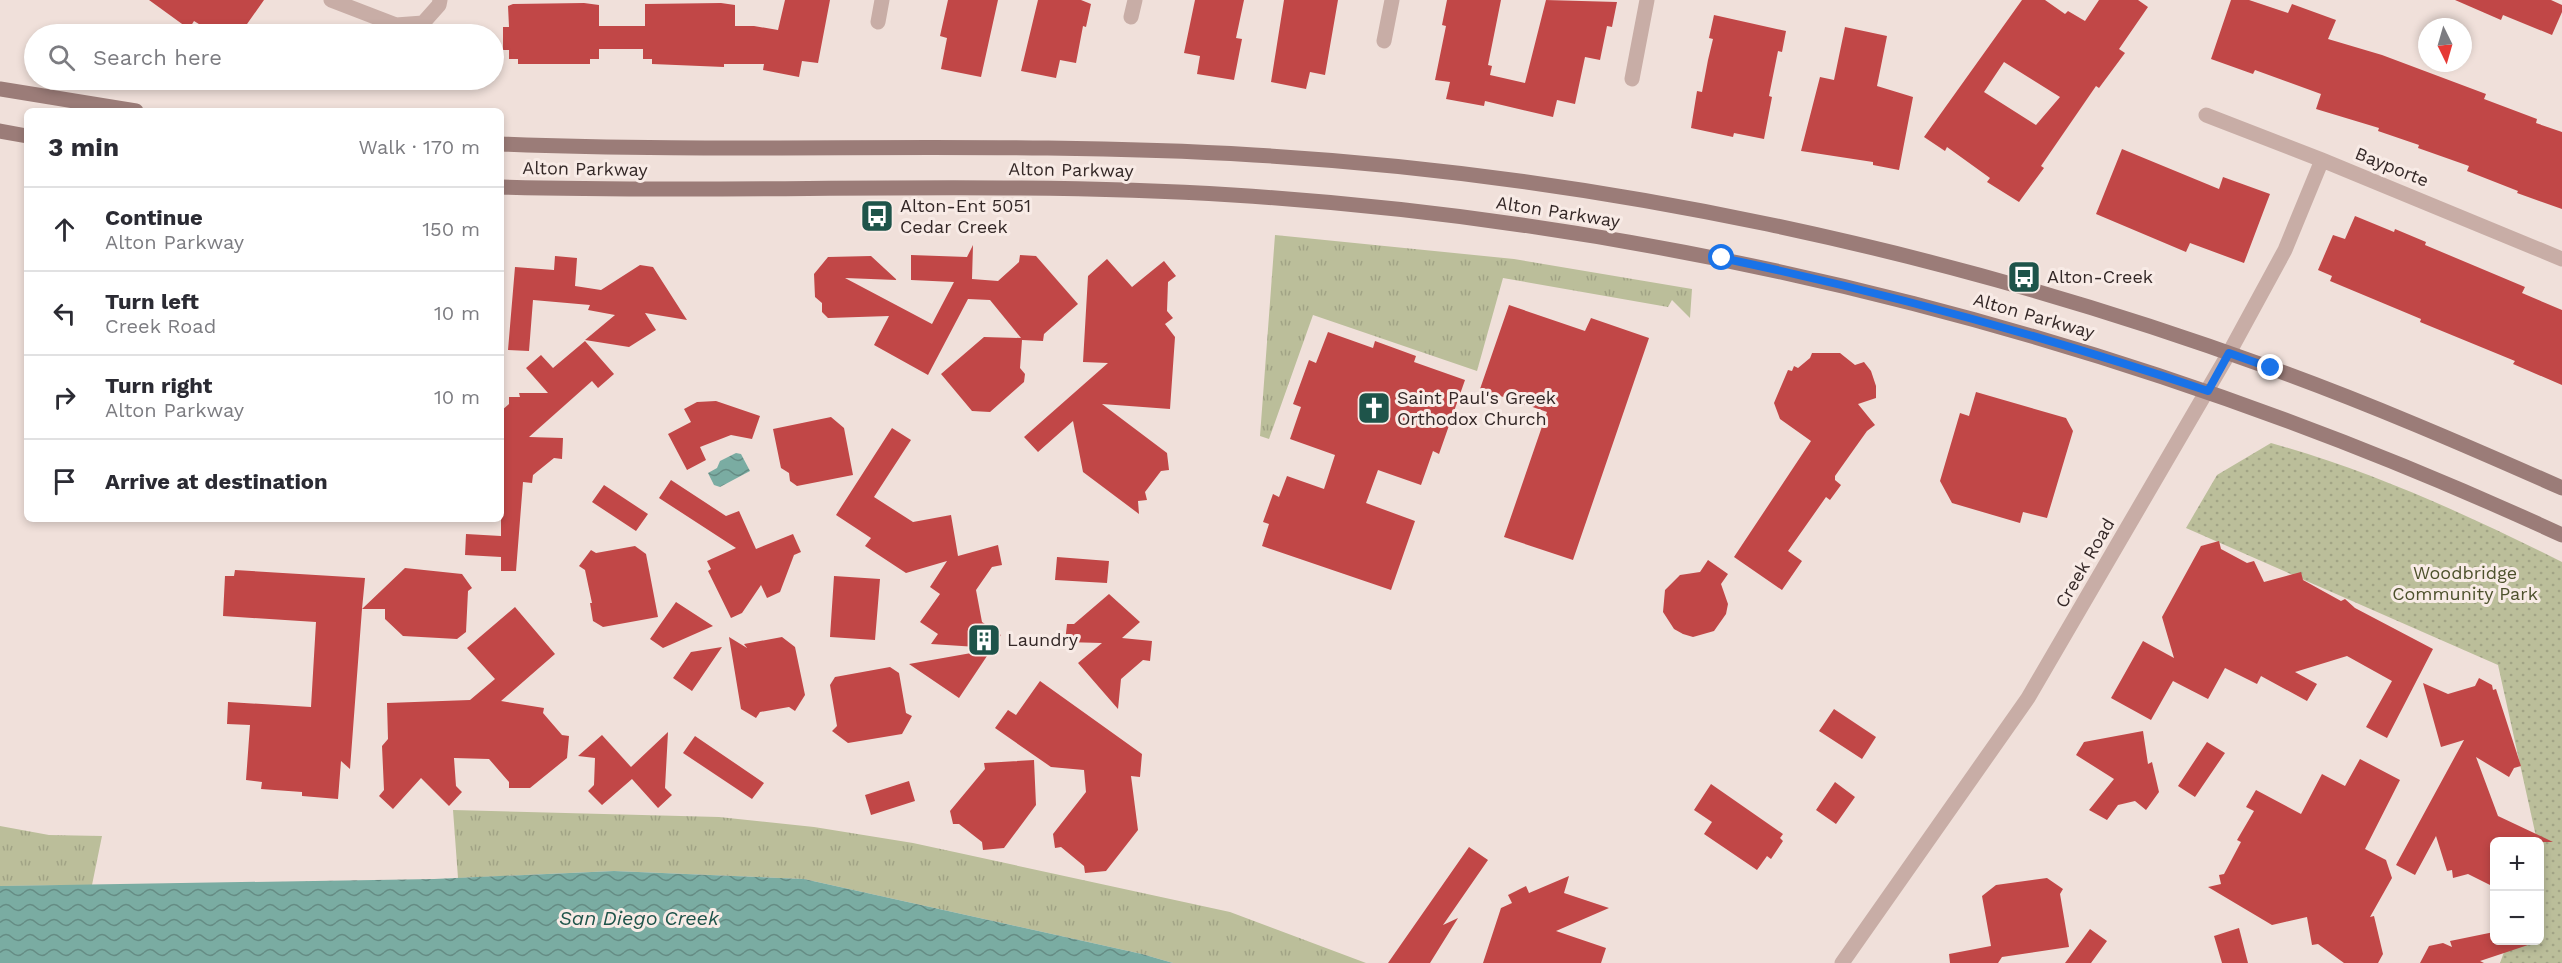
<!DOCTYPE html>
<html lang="en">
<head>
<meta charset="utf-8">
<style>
  :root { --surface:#fff; --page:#f7f7f7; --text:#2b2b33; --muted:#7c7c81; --line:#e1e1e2 }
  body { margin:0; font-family:"Work Sans",sans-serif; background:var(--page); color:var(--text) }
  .controls { position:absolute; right:18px; bottom:18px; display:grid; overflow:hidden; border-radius:9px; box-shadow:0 3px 9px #0003 }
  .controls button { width:54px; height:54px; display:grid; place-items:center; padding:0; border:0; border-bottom:2px solid var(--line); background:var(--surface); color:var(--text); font:30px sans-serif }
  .compass { position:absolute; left:2418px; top:18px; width:54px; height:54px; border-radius:50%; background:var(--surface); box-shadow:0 3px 9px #0003; rotate:175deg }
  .stop { position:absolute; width:18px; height:18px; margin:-14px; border:4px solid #1a73e8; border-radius:50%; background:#fff }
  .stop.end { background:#1a73e8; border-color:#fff; box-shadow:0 2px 6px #0008 }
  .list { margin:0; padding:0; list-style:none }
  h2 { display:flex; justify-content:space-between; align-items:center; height:78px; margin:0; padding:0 24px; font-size:26px }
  h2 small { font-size:20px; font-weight:400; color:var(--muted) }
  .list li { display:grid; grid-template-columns:39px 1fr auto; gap:18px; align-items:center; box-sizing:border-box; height:84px; padding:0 24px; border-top:2px solid var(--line) }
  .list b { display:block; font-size:22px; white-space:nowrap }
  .list p { margin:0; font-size:20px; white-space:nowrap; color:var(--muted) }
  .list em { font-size:20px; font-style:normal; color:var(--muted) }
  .icon { flex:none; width:33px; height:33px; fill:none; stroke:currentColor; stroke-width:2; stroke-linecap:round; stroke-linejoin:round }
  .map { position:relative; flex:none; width:2562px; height:963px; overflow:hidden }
  .search { position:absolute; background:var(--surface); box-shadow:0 3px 9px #0003; left:24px; top:24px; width:480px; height:66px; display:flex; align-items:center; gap:15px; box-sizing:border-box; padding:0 21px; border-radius:33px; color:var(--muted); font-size:22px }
  .panel { position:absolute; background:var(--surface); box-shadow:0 3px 9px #0003; left:24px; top:108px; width:480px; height:414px; border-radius:9px }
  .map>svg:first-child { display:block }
  .grass { fill:url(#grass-tufts) }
  .park { fill:url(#park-dots) }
  .water { fill:url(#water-waves) }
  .building { fill:#c14747; fill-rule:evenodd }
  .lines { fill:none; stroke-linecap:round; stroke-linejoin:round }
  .minor { stroke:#c8ada6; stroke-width:15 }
  .tertiary { stroke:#c8ada6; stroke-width:15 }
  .secondary { stroke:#9b7c78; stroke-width:15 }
  .route { stroke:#1a73e8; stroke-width:8 }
  .labels { text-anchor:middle; stroke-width:6; stroke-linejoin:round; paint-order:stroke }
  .street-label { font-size:18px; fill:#342827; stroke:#f8ebe6 }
  .poi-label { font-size:18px; fill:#342827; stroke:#f8ebe6; text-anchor:start }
  .park-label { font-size:18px; fill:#4d512c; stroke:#f8ebe6 }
  .water-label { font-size:20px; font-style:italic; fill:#1e544a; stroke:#f8ebe6 }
</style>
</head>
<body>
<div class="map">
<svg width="2562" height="963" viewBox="0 0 2562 963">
  <defs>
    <pattern id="grass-tufts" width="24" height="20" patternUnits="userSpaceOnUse" patternTransform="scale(1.5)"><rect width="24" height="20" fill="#bbbe9a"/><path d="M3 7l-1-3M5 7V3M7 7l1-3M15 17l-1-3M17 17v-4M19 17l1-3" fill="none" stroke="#a1a385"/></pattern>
    <pattern id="park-dots" width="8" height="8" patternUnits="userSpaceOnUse" patternTransform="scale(1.5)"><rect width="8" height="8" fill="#bbbe9a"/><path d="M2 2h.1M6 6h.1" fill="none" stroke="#a1a385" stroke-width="1.8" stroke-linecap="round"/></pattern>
    <pattern id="water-waves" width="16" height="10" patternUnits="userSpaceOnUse" patternTransform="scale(1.5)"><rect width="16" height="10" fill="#7aaca2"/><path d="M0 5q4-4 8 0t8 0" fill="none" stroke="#658c84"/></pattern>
  </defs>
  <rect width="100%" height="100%" fill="#f0e0da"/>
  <path class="grass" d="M1275,235L1514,259L1692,289L1690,318L1672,300L1668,307L1503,278L1477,371L1313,315L1269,439L1260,436Z
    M453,810L719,817L814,827L913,843L1230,912L1366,963H1173L1142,954L804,879L614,871L458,878Z
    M0,826L49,835L102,836L92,885L0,886Z"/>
  <path class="park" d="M2271,443C2372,471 2468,515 2562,562V963H2500L2508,941L2540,940V842L2537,841L2498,665L2186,528L2217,475Z"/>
  <path class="water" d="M736,453L741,454L750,471L720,487L714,485L708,473L717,468L720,461Z
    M614,871L804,879L1142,954L1173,963H0V886L434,879Z"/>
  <path class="building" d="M149,0H264L240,34H215L194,21L189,29Z
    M785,0H830L818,63L802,61L799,77L763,70L764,64H724V67L652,64V59H643V49H599V59H590V64H518V59H509V50H503V27H509L508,6L513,4L584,3L599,5V26H645V4L721,3L735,5V26H754L778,30Z
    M948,0H998L981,77L941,69L947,38L940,36Z
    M1038,0H1081L1091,4L1086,27L1083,26L1076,63L1060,60L1056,78L1021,71Z
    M1195,0H1244L1236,38L1242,39L1234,80L1197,74L1200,56L1184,53Z
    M1284,0H1338L1325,75L1310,72L1306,89L1271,82Z
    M1447,0H1501L1488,65L1492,66L1490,75L1525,83L1546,0L1617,2L1612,27L1607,26L1600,60L1585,57L1575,104L1557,100L1553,117L1485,101L1484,106L1446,99L1450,82L1435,80L1446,26L1442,25Z
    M2022,0H2045L2065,14L2068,11L2085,21L2099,0H2138L2148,7L2119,49L2125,53L2122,57L2099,88L2096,86L2041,166L2044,168L2019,202L1987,182L1990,178L1947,147L1945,151L1924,137ZM2004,62L2060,97L2036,125L1984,92Z
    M2231,0H2249L2288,13L2292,4L2336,20L2328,39L2382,55L2486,94L2484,99L2537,119L2536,123L2562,132V209L2517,193L2518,191L2467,171L2469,166L2418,148L2419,145L2378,131L2379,128L2316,109L2321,94L2255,70L2253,74L2211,59Z
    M2455,0H2551L2562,5V12L2552,35L2503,15L2501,20Z
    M1714,15L1786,31L1782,52L1778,51L1769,96L1772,97L1764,139L1734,133L1733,137L1691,128L1697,91L1702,92L1708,60L1713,39L1709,38Z
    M1845,27L1887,36L1877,86L1913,97L1899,170L1873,165V162L1801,151L1820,77L1834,80Z
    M2122,149L2219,189L2223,177L2270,194L2244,263L2190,243L2186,252L2096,214Z
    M2355,216L2394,232L2395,229L2426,242L2425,245L2525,287L2522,293L2562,310V385L2513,364L2515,361L2420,322L2421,319L2330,281L2332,276L2318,270L2333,235L2345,239Z
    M973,245L972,279L998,281L1019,262L1020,255L1036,256L1078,304L1044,334L1043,341L1022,340L1020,368L1025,374L1024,382L990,412L972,411L941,374L984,337L1021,338L990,300L968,299L928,375L874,345L889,316L828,318L822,312V303L815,297L814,274L828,257L871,256L897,280L845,278L932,324L954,282L911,280V255L967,257Z
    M555,256L577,258L575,286L601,290L640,265L653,267L687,320L645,313L656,330L629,347L585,340L615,315L588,310L590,305L533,300L529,351L508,350L515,267L554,270Z
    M1107,259L1132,287L1164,261L1176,276L1168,282L1167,311L1173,318L1165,324L1175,337L1170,409L1102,404L1167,453L1169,470L1161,471L1145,492L1147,500L1138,501L1139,514L1083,472L1073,421L1038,452L1024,437L1108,363L1083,362L1088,276Z
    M1509,305L1585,331L1591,318L1649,338L1573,560L1504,537L1547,412L1480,389Z
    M1328,332L1373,348L1375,341L1416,356L1414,362L1465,380L1439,454L1433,451L1421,485L1378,470L1366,503L1415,521L1391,590L1262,546L1269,524L1263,522L1273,494L1279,497L1287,476L1324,489L1335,455L1290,439L1301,407L1293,404L1309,360L1316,363Z
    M585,341L614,374L598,388L592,381L529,437L563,438L562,459L554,458L533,475L532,483L523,482L516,571H501V557L465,555L466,534L501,536V411L509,404V397H520L519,393H548L526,368L541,355L553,368Z
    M1812,353H1840L1855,365L1864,362L1871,371L1876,386V398L1858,404L1875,425L1867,431L1835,476V480L1841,485L1830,500L1826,497L1788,551L1802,561L1782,590L1734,557L1811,441L1780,419L1774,403L1788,370L1792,371L1794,366L1798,368L1810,358Z
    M1976,392L2066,418L2073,431L2047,518L2023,512L2020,523L1952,503L1940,481L1960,413L1969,416Z
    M716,401L760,416L752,439L731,435L700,447L706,460L687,470L668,434L691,422L684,409L697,402Z
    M831,417L844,428L853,475L797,486L790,481L789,473L781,468L773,429Z
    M892,428L911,440L874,497L913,522L951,515L958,556L998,545L1002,565L992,567L976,590L982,622L1001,635L959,698L909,664L977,652V647L931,644L938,634L920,622L940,594L930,587L947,561L906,573L865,546L871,538L836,515Z
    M671,480L726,516L739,511L756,549L793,534L801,552L794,555L780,592L767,598L761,585L742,613L731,618L708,571L711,569L707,561L736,548L659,498Z
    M604,485L648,514L636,531L592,502Z
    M2219,541L2221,549L2247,563L2254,561L2264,582L2301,572L2303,580L2341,601L2345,599L2355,608L2433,649L2387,738L2366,727L2392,681L2347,656L2295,672L2317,684L2307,701L2261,676L2257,684L2225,668L2208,699L2173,681L2151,720L2111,698L2143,641L2174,658L2162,617L2201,546Z
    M635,546L646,554L658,617L603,627L593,621L590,603H592L585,570L579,566L591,550L596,553Z
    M1057,557L1109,561L1107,583L1055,580Z
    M1708,560L1728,574L1721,584L1728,604L1726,614L1714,631L1693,637L1683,634L1674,629L1663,612L1665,590L1680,575L1700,572Z
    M405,568L462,574L472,588L468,591L466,632L457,639L403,636L385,619V609H362L350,769L341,761L338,799L302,796V792L261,789L262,782L246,780L250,725L227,724L228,702L311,707L316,622L223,616L225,576H234L235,570L365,578L362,609Z
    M834,576L880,579L875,640L830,637Z
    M1109,594L1140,622L1122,638L1152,641L1150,661L1143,660L1121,679L1118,709L1078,663L1102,643L1065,642L1067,624H1074Z
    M676,602L713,626L663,648L650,639Z
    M515,607L555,654L501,701L544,708L543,713L562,735L569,736L567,758L530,788H509V782L489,759L454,758L456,786L462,792L449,806L421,778L393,809L379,796L384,790L382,746L388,739L387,703L470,700L495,679L467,648Z
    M729,637L747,648L744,644L782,637L795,647L805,695L795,711L789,707L760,712L756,718L741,709Z
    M722,647L692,691L673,678L691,652Z
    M890,667L899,673L906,713L912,716L902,734L848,743L832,731L837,726L830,685L835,677Z
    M2479,678L2492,685L2493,690L2496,689L2521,766L2514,768L2509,777L2476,757L2498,816L2553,842H2494V887L2468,874L2453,878L2452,870L2447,871L2436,836L2415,875L2396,865L2464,740L2441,747L2423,683L2448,694L2475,686Z
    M1040,681L1142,754L1140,777L1131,776L1138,830L1106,871L1085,873L1084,866L1061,847L1055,848L1053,834L1086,792L1084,770L1051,767L995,728L1008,710L1016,715Z
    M1834,709L1876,737L1862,759L1819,731Z
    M2143,731L2148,764L2152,762L2159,792L2146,810L2135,801L2118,805L2107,820L2089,810L2114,779L2076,755L2084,742Z
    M668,732L665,788L672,795L658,808L632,779L602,805L588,791L594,785L595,758L578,756L602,735L631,767Z
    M695,736L764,783L752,799L683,753Z
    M2207,742L2225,753L2195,797L2178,786Z
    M2360,759L2400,780L2365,849L2386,860L2392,878L2370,917L2374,916L2383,954L2378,963H2344L2318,944L2312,945L2307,917L2272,925L2208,887L2221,884L2219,875L2224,874L2241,842L2237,840L2254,811L2246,807L2256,790L2301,814L2322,774L2345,786Z
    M1034,760L1036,805L1004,848L983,850L982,842L959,824H953L950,811L985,769L984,763Z
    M909,781L915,801L871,815L865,795Z
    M1835,782L1855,797L1836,824L1816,810Z
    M1711,784L1783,834L1780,838L1783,841L1771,859L1767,856L1757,870L1704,834L1712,822L1694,810Z
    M1469,847L1488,860L1443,925L1458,918L1430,963H1388Z
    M1569,876L1564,893L1609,908L1556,931L1606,948L1601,963H1483L1501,908L1512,903L1508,895L1526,886L1529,893Z
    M2047,878L2063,889L2060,894L2069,947L2002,957L1998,963H1950L1949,954L1991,946L1982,896L1996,885Z
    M2239,928L2248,963H2222L2214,936Z
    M2090,929L2107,941L2091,963H2065Z
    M2494,932V940H2531V944L2480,961L2484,963H2420L2429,946L2443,943L2452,947L2450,941Z"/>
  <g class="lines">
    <path class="minor" d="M331,0L396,25L423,23L439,5L440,0
      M1131,17L1135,0
      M878,22L882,0
      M1384,41L1392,0
      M1632,79L1647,0
      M2206,115L2322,160L2562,259
      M2229,353L2285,250L2322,160"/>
    <path class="tertiary" d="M1842,963L2028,698L2229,353"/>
    <path class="secondary" d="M0,89L136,111
      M0,131L27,136
      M501,144C752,154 1003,140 1254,155C1598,175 1944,249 2268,367C2368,403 2465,445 2562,488
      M501,187C745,194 989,180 1233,195C1693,224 2144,342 2562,535"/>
  </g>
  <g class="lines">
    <path class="route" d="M1722,258C1887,293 2048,337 2208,391L2229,353L2271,368"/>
  </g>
  <defs>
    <symbol id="bus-square" viewBox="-11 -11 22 22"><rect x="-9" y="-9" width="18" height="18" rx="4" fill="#1e544a" stroke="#f8ebe6"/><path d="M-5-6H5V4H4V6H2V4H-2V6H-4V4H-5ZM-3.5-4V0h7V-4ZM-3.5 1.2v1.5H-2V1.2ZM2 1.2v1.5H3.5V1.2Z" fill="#fff"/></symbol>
    <symbol id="church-square" viewBox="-11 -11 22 22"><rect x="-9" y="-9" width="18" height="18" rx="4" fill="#1e544a" stroke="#f8ebe6"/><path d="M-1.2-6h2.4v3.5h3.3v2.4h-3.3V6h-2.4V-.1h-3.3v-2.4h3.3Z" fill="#fff"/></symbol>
    <symbol id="building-square" viewBox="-11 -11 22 22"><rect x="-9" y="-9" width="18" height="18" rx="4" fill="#1e544a" stroke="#f8ebe6"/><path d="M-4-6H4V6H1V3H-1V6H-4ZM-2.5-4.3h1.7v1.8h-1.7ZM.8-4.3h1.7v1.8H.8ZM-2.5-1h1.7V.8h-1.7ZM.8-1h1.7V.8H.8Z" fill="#fff"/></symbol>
  </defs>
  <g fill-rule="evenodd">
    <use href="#bus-square" x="858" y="197" width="38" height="38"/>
    <use href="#bus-square" x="2005" y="258" width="38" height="38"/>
    <use href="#church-square" x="1355" y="389" width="38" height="38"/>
    <use href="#building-square" x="965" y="621" width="38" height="38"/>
  </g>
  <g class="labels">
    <g class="street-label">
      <text transform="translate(2392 167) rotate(22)" y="6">Bayporte</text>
      <text transform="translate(585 169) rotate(1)" y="6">Alton Parkway</text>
      <text transform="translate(1071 170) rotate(1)" y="6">Alton Parkway</text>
      <text transform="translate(1558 212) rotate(9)" y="6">Alton Parkway</text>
      <text transform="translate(2034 316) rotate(16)" y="6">Alton Parkway</text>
      <text transform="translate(2085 563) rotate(-60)" y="6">Creek Road</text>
    </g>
    <g class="poi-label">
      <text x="900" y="212">Alton-Ent 5051<tspan x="900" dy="21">Cedar Creek</tspan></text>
      <text x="2047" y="283">Alton-Creek</text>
      <text x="1397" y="404">Saint Paul's Greek<tspan x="1397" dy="21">Orthodox Church</tspan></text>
      <text x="1007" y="646">Laundry</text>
    </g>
    <g class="park-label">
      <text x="2465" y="579">Woodbridge<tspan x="2465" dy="21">Community Park</tspan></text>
    </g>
    <g class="water-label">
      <text x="639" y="925">San Diego Creek</text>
    </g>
  </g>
</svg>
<div class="controls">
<button>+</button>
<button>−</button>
</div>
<svg class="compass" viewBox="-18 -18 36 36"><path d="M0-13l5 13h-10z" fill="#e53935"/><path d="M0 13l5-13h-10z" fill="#7c7c81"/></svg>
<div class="stop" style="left:1722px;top:258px"></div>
<div class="stop end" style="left:2271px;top:368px"></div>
<div class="search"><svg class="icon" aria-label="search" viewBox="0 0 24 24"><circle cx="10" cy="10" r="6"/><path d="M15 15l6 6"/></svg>Search here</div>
<section class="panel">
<h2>3 min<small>Walk · 170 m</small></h2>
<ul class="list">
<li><svg class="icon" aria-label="ahead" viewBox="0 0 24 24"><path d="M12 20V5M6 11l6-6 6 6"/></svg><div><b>Continue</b><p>Alton Parkway</p></div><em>150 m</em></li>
<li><svg class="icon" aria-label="left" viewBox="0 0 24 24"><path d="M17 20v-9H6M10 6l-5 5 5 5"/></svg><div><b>Turn left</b><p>Creek Road</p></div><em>10 m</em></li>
<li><svg class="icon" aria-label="right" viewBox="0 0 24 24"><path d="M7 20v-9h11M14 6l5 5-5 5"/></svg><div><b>Turn right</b><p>Alton Parkway</p></div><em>10 m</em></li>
<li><svg class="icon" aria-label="arrive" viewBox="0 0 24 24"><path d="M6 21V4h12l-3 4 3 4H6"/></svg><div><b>Arrive at destination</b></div></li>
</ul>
</section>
</div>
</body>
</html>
